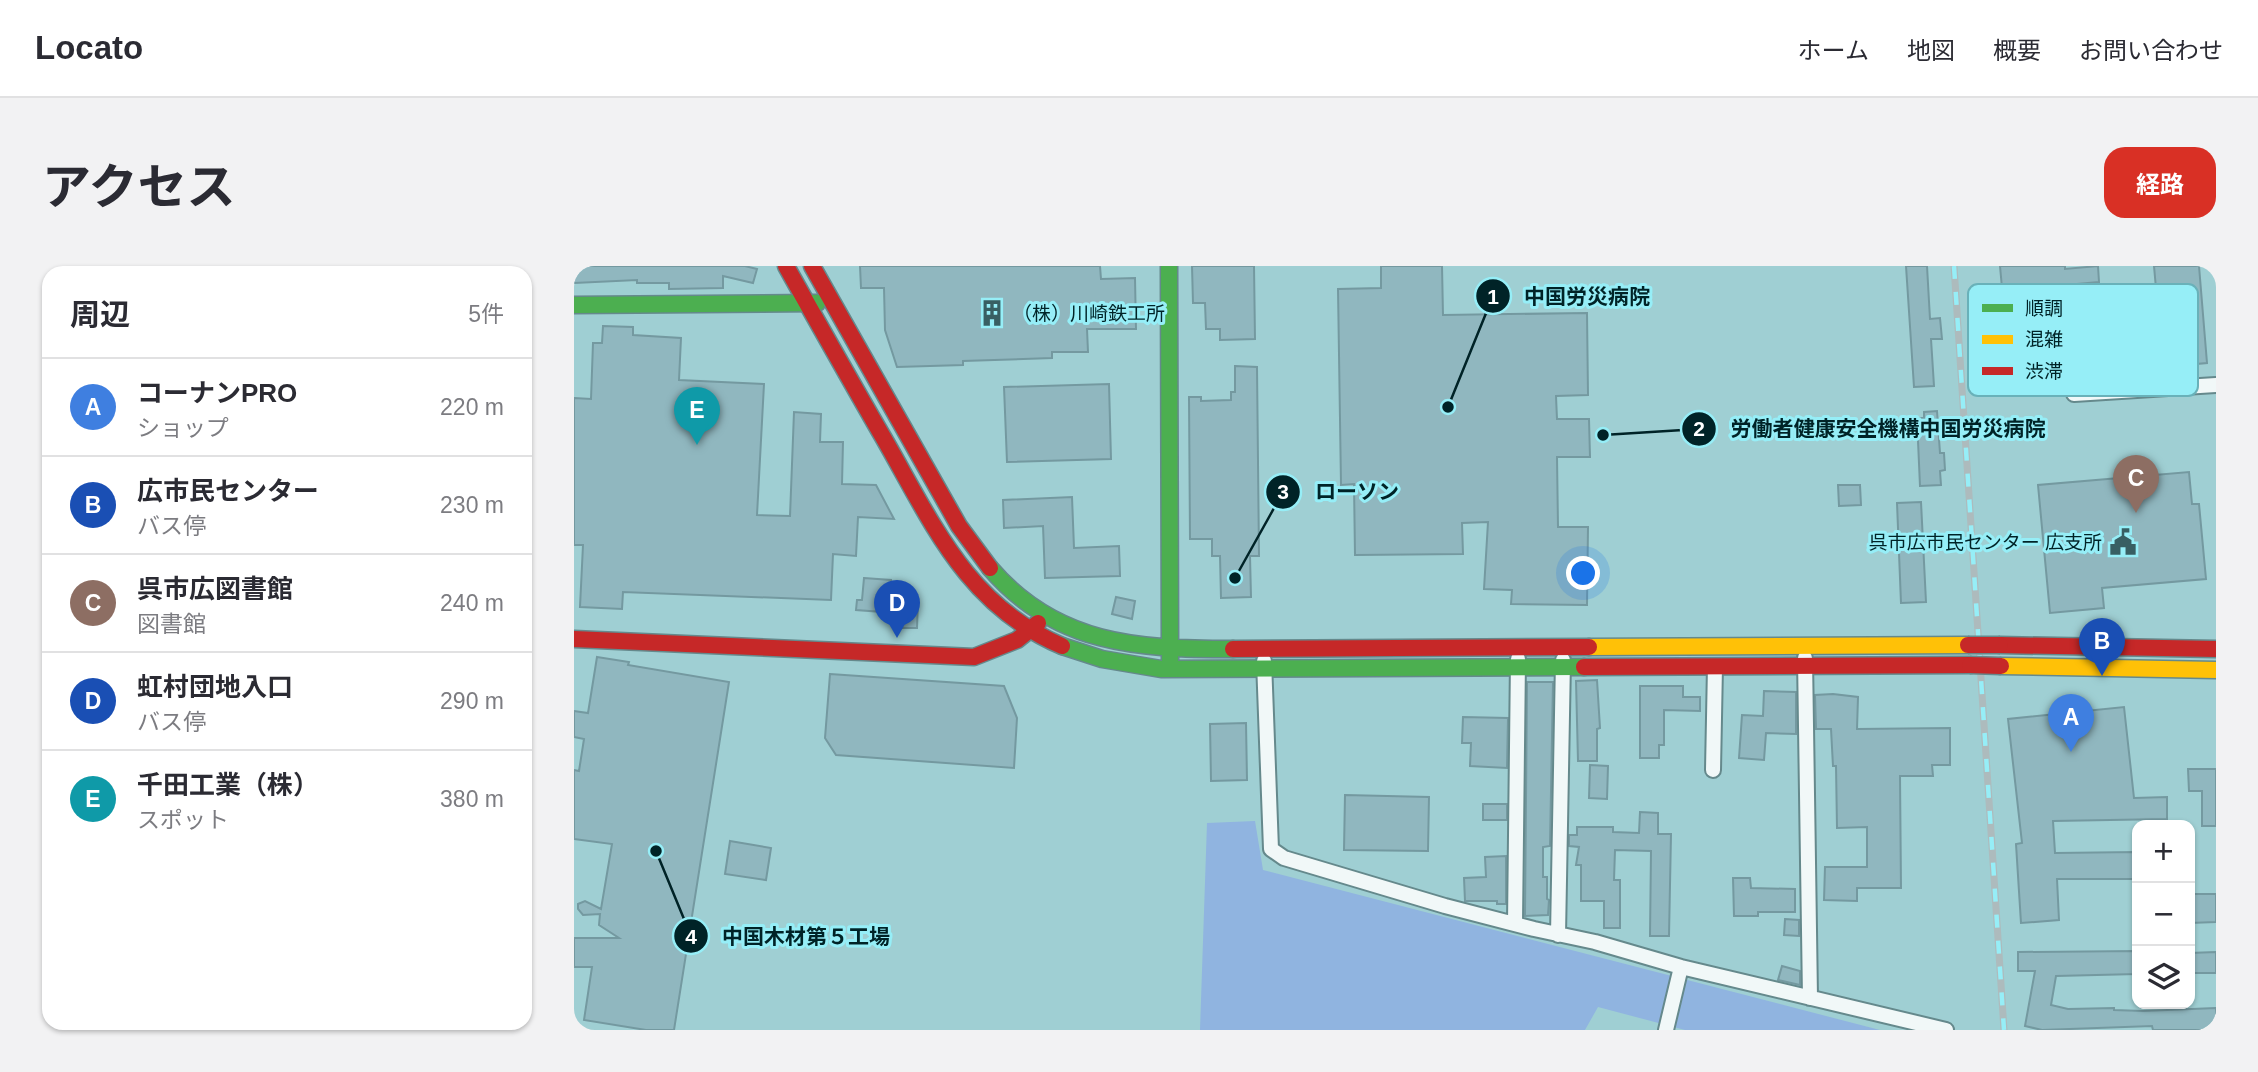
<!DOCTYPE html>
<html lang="ja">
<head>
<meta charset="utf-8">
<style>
  :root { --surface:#fff; --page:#f2f2f3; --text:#2b2b33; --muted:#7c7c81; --line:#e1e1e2; --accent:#d93025 }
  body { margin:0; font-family:Helvetica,"Noto Sans JP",sans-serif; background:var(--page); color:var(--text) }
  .controls { position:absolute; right:21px; bottom:21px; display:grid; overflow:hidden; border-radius:14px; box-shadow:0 2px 5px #0004 }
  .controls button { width:63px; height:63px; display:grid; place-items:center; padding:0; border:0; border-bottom:2px solid var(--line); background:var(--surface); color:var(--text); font:35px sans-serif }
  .you { position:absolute; left:1010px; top:308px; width:24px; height:24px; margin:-18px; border:5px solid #fff; border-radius:50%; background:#1a73e8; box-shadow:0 0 0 10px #1a73e833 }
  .badge { display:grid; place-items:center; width:46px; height:46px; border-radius:50%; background:var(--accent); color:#fff; font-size:23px; font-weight:700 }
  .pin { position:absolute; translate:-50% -58px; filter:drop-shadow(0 2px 4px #0008) }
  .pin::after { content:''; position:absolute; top:37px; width:24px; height:21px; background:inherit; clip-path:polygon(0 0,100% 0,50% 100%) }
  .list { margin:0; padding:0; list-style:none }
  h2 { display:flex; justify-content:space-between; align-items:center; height:91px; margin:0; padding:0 28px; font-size:30px }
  h2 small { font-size:23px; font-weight:400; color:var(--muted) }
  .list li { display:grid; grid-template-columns:46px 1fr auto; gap:21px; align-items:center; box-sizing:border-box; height:98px; padding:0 28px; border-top:2px solid var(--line) }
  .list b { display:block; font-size:26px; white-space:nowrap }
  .list p { margin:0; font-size:23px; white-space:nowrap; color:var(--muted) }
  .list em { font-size:23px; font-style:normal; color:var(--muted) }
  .icon { flex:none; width:38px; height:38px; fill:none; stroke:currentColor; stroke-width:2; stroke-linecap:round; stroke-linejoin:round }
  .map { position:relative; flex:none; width:1642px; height:764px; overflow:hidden; border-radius:21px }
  header { display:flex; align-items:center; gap:42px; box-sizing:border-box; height:98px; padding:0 35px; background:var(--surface); border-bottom:2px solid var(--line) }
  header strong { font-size:33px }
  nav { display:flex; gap:38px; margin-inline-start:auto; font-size:24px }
  .intro { display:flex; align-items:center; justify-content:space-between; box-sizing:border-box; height:168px; padding:0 42px }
  h1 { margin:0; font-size:49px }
  .button { padding:18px 32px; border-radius:21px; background:var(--accent); color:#fff; font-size:24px; font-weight:700 }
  main { display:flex; gap:42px; padding:0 42px }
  aside { flex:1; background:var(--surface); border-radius:21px; box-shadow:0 2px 5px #0004 }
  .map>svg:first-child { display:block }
  .water { fill:#90b4e0 }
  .building { fill:#90b7bf; stroke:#7499a0; stroke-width:2 }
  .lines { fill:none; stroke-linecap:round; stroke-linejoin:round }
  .street-casing { stroke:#65898c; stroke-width:18 }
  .fast-casing { stroke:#65898c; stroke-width:19 }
  .slow-casing { stroke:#65898c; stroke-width:19 }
  .jam-casing { stroke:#65898c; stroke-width:19 }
  .street { stroke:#f1f8f8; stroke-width:14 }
  .fast { stroke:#4caf50; stroke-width:16 }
  .slow { stroke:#ffc107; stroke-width:16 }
  .jam { stroke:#c62828; stroke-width:16 }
  .rail-casing { stroke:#adbbbd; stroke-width:7 }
  .rail { stroke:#96eef7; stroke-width:4.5; stroke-dasharray:13; stroke-linecap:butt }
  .jam-bridge-casing { stroke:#65898c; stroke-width:19; stroke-linecap:butt }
  .jam-bridge { stroke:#c62828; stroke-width:16 }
  .labels { text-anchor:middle; stroke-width:6; stroke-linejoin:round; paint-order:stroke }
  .poi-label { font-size:19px; fill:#002327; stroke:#96eef7; text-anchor:start }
  .key { fill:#96eef7; stroke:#69b1b9; stroke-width:2 }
  .key-label { font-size:19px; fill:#002327 }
  .leader { fill:none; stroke:#002327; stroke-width:2.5 }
  .callout-dot { fill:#002327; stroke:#96eef7; stroke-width:2.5 }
  .mark-label { font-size:21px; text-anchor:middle; font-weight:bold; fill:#fff }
  .callout-label { font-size:21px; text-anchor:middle; font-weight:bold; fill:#002327; stroke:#96eef7; stroke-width:6; stroke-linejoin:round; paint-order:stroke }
</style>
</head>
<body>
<header>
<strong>Locato</strong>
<nav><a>ホーム</a><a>地図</a><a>概要</a><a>お問い合わせ</a></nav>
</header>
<div class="intro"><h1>アクセス</h1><a class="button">経路</a></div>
<main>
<aside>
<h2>周辺<small>5件</small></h2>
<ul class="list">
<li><span class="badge" style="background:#3f7fe0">A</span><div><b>コーナンPRO</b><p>ショップ</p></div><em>220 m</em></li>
<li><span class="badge" style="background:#1a4fb4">B</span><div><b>広市民センター</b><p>バス停</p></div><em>230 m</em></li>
<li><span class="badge" style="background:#8d6e63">C</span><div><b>呉市広図書館</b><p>図書館</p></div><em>240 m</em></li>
<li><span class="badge" style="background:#1a4fb4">D</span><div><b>虹村団地入口</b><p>バス停</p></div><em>290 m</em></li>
<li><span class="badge" style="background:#0f9aa8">E</span><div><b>千田工業（株）</b><p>スポット</p></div><em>380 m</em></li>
</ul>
</aside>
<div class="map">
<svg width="1642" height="764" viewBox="0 0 1642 764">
  <rect width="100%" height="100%" fill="#9fcfd3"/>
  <path class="water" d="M681,555L689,604L1306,764H1111L1024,741L1011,764H626L633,557Z"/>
  <path class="building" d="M0,0H171L183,3L179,17L149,10V22L95,23V17H63V14L0,17Z
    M286,0H526L527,13L561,12L562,63H513L514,86H478V92L389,95V99L323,101L311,64L310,22H287Z
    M618,0H680L681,73L646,74V63H632L631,37H619Z
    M807,0H868L869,49L1013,47L1014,129L982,130L983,153H1015L1016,191H983L984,261H1014L1013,339L937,338L938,324L910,323L914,256L888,257L889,288L781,289L780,218L767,219L764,23L807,22Z
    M1332,0H1353L1356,53L1366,52L1368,73H1357L1360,120L1340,121Z
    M1426,0H1491V3L1524,0L1525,16L1493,19L1498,78L1484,79L1483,74L1422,79L1423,114L1399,116L1396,68L1432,66Z
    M1580,0H1625L1633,97L1589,101Z
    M29,60L59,61V69L107,72L105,114L190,118L183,249L216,250L220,146L247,148L246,176H269L268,218L302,219L320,253L284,251L282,290L259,288L257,334L49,326L48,343L6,341L9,279H0V132L17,133L19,77H28Z
    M661,100L683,101L685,290H676L677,331L647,332L646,290H638V273H616L615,131H627V135L657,134V126H661Z
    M535,118L537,193L433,196L430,121Z
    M1363,145L1366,187H1370L1371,204L1366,205L1367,219L1346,220L1343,152H1350V146Z
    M1615,206L1618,238H1625L1632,313L1528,322L1530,342L1476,347L1464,219Z
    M1264,219H1286L1287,239L1265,240Z
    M498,231L500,282L545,280L546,310L471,312L469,260L430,262L429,234Z
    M1347,236L1352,336L1327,337L1323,237Z
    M290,312L317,314L316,334L344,335L343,362H322V347L282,344L283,334H288Z
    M542,331L561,335L558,353L538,348Z
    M23,391L55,396L54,399L155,416L100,764H72L10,754L18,701H0V672H45L25,659L26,648L9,649L4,643V638L11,635L27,643L38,578L0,573V504L5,505L10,473L0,471V445L14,447Z
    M256,408L430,420L443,452L440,502L262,489L251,472Z
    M1023,414L1026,462L1023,463V495H1004L1002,415Z
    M953,416H979L976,580L969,581V611H973V633L975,634L974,649L951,650Z
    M1066,420H1109V431H1126V445L1090,444V479H1085V492H1066Z
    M1190,425L1222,426V468L1192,467L1190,494L1165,492L1168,449L1189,450Z
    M1259,428L1284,431L1283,463L1376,462V499H1358L1359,510H1326L1327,622H1283V635L1250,634L1251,601H1293V561L1263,562L1262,500H1259L1257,463H1242L1241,429Z
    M1550,441L1560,532L1593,531V553L1479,555L1481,587L1563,586V613H1483L1485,654L1447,657L1442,578L1448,577L1434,453Z
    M889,451L934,452L933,502L896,500L897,477H888Z
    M672,457L673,514L637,515L636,458Z
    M1016,499L1034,500L1033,533L1015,532Z
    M1614,503H1642V560H1628V525H1615Z
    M771,529L855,531L854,585L770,584Z
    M909,538H933V554H909Z
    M1066,546L1084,547V568H1097L1095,670H1076L1077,585L1041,584L1040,614H1046V662H1030V635H1007V599H1002L1005,581L995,580V569H1003V561H1039V566L1065,567Z
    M156,575L197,582L192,614L151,608Z
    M932,590V638H923V635H891L890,612L912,611L911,591Z
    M1159,612H1176L1177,622L1221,623V646H1184V650H1160Z
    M1616,628H1642V656L1616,657Z
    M1211,653L1225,654V670L1210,669Z
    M1563,685V708L1482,710L1477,739L1494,743L1540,742V744L1569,745L1642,742V764H1579L1578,760L1468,764L1451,760L1461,705H1444V686Z
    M1642,686V707H1616V687Z
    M1208,700L1226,705V719L1204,714Z"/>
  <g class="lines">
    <defs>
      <path id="street" d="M1500,128L1642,119
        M1231,392L1236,732
        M690,395L697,583L710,592L871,640L960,663L1021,676L1107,701L1372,764
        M1139,504L1141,400
        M941,657L944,393
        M984,669L989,394
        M1092,764L1107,701"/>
      <path id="fast" d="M595,0L596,397
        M0,39L243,37
        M416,302C482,379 564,383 659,383
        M488,380L528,393L587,403L1010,401"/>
      <path id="slow" d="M1015,381L1394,379
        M1427,400L1642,404"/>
      <path id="jam" d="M212,0C244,57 276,114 309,171C358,256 392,339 488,380
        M238,0L385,260L416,302
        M0,373L400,391L443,374L464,357
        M1426,379L1642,383
        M659,383L1015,381
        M1010,401L1396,399"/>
    </defs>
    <use href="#street" class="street-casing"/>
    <use href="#fast" class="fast-casing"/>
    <use href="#slow" class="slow-casing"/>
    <use href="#jam" class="jam-casing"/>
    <use href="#street" class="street"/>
    <use href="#fast" class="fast"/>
    <use href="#slow" class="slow"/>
    <use href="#jam" class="jam"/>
    <defs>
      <path id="rail" d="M1380,0L1430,764"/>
    </defs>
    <use href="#rail" class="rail-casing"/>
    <use href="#rail" class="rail"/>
    <defs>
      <path id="jam-bridge" d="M1394,379H1426
        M1396,399L1427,400"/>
    </defs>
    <use href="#jam-bridge" class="jam-bridge-casing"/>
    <use href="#jam-bridge" class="jam-bridge"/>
  </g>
  <defs>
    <symbol id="building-bare" viewBox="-9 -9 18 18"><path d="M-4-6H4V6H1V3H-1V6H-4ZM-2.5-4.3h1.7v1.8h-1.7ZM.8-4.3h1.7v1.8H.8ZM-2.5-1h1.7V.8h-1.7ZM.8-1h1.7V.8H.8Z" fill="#385f63" stroke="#96eef7" stroke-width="2.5" paint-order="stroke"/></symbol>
    <symbol id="civic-bare" viewBox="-9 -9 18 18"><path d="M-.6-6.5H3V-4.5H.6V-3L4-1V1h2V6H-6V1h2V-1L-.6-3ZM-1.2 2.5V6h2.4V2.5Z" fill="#385f63" stroke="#96eef7" stroke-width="2.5" paint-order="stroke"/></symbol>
  </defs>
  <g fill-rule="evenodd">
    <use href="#building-bare" x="399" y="28" width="38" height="38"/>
    <use href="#civic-bare" x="1530" y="257" width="38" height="38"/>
  </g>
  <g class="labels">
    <g class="poi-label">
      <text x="439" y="54">（株）川崎鉄工所</text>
      <text x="1528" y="283" text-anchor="end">呉市広市民センター 広支所</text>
    </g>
  </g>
  <rect x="1394" y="18" width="230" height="112" rx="10" class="key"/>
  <rect x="1408" y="38" width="31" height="8" fill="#4caf50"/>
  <rect x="1408" y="69" width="31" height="9" fill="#ffc107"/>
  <rect x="1408" y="101" width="31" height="8" fill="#c62828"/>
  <g class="key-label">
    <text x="1451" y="49">順調</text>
    <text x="1451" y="80">混雑</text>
    <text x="1451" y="112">渋滞</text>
  </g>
  <path class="leader" d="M874 141L919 30M1029 169L1125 163M661 312L709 226M82 585L117 670"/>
  <g class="callout-dot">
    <circle cx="874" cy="141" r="7"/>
    <circle cx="1029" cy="169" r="7"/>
    <circle cx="661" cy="312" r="7"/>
    <circle cx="82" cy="585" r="7"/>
    <circle cx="919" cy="30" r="18"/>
    <circle cx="1125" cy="163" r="18"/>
    <circle cx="709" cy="226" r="18"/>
    <circle cx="117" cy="670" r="18"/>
  </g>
  <g class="mark-label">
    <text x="919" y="38">1</text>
    <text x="1125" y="170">2</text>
    <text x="709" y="233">3</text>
    <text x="117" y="678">4</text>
  </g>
  <g class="callout-label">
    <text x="1013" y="38">中国労災病院</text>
    <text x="1314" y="170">労働者健康安全機構中国労災病院</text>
    <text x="783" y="233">ローソン</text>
    <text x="232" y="678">中国木材第５工場</text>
  </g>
</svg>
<div class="controls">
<button>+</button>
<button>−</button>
<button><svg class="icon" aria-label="layers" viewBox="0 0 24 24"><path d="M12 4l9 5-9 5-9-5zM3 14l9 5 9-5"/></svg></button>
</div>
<div class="you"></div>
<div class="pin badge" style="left:1497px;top:486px;background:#3f7fe0">A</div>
<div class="pin badge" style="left:1528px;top:410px;background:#1a4fb4">B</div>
<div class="pin badge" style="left:1562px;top:247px;background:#8d6e63">C</div>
<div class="pin badge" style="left:323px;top:372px;background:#1a4fb4">D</div>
<div class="pin badge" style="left:123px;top:179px;background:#0f9aa8">E</div>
</div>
</main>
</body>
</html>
